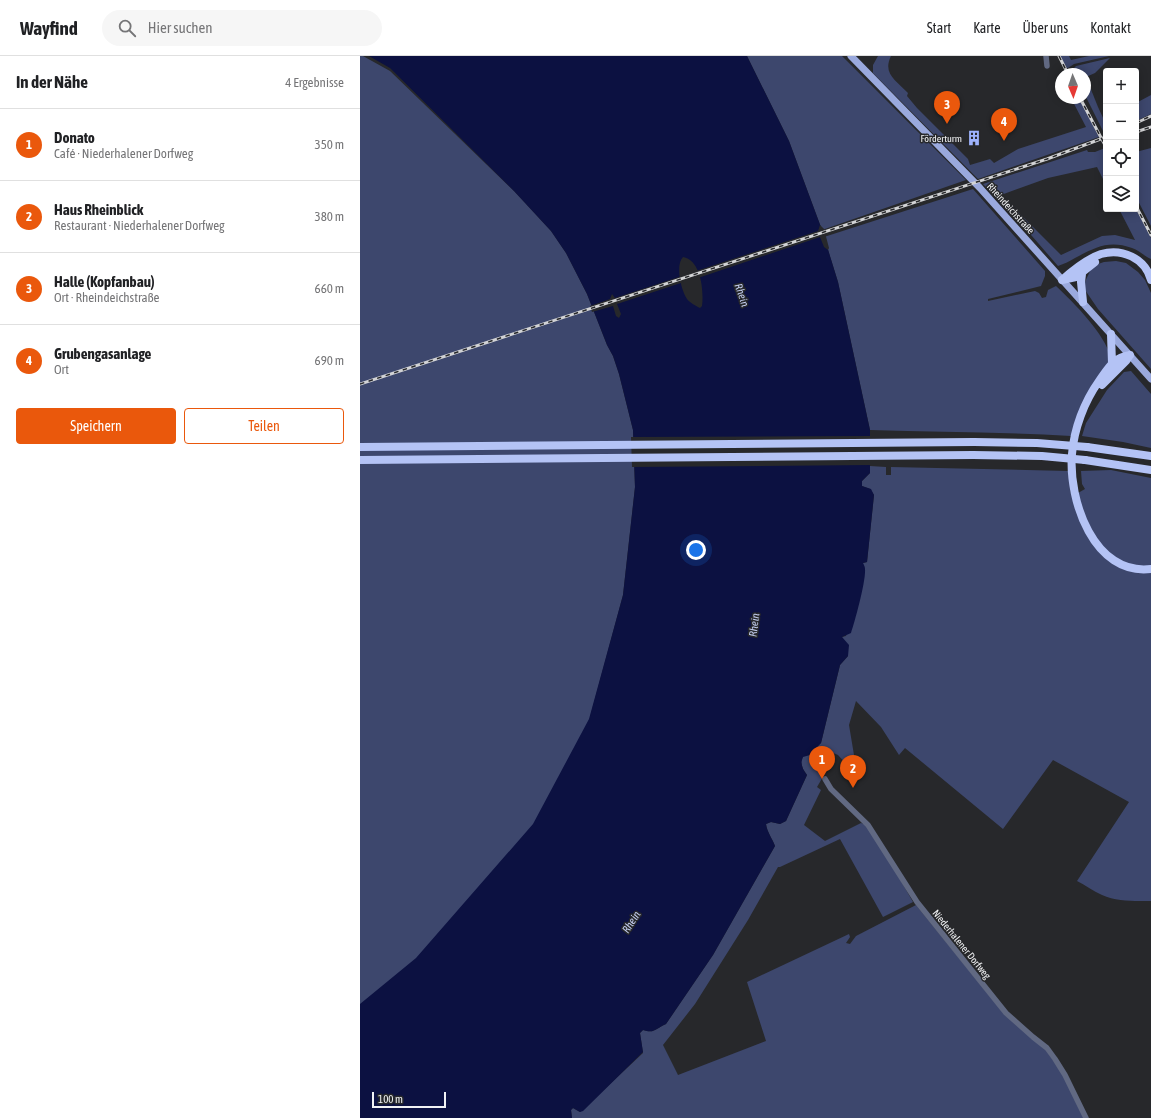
<!DOCTYPE html>
<html lang="de">
<head>
<meta charset="utf-8">
<style>
  :root { --surface:#fff; --page:#f6f6f6; --text:#202124; --muted:#757577; --line:#e0e0e0; --accent:#ea580c }
  body { margin:0; font-family:"Asap Condensed",sans-serif; background:var(--page); color:var(--text) }
  .controls { position:absolute; right:12px; top:12px; display:grid; overflow:hidden; border-radius:4px; box-shadow:0 2px 10px #0003 }
  .controls button { width:36px; height:36px; display:grid; place-items:center; padding:0; border:0; border-bottom:1px solid var(--line); background:var(--surface); color:var(--text); font:20px sans-serif }
  .compass { position:absolute; left:695px; top:12px; width:36px; height:36px; border-radius:50%; background:var(--surface); box-shadow:0 2px 10px #0003; rotate:178deg }
  .scale { position:absolute; left:12px; bottom:10px; width:74px; box-sizing:border-box; padding-left:4px; border:2px solid #f1f2f4; border-top:0; font-size:11px; line-height:14px; white-space:nowrap; color:#f1f2f4; -webkit-text-stroke:3px #27282b; paint-order:stroke }
  .you { position:absolute; left:336px; top:494px; width:14px; height:14px; margin:-10px; border:3px solid #fff; border-radius:50%; background:#1a73e8; box-shadow:0 0 0 6px #1a73e833 }
  .badge { display:grid; place-items:center; width:26px; height:26px; border-radius:50%; background:var(--accent); color:#fff; font-size:13px; font-weight:700 }
  .pin { position:absolute; translate:-50% -33px; filter:drop-shadow(0 1px 2px #0008) }
  .pin::after { content:''; position:absolute; top:21px; width:14px; height:12px; background:inherit; clip-path:polygon(0 0,100% 0,50% 100%) }
  .list { margin:0; padding:0; list-style:none }
  h2 { display:flex; justify-content:space-between; align-items:center; height:52px; margin:0; padding:0 16px; font-size:17px }
  h2 small { font-size:13px; font-weight:400; color:var(--muted) }
  .list li { display:grid; grid-template-columns:26px 1fr auto; gap:12px; align-items:center; box-sizing:border-box; height:72px; padding:0 16px; border-top:1px solid var(--line) }
  .list b { display:block; font-size:15px; white-space:nowrap }
  .list p { margin:0; font-size:13px; white-space:nowrap; color:var(--muted) }
  .list em { font-size:13px; font-style:normal; color:var(--muted) }
  .actions { display:flex; gap:8px; padding:12px 16px }
  .actions a { flex:1; padding:9px 0; border:1px solid var(--accent); border-radius:4px; text-align:center; font-size:14px; color:var(--accent) }
  .actions .main { background:var(--accent); color:#fff }
  .icon { flex:none; width:22px; height:22px; fill:none; stroke:currentColor; stroke-width:2; stroke-linecap:round; stroke-linejoin:round }
  .map { position:relative; flex:none; width:791px; height:1062px; overflow:hidden }
  header { display:flex; align-items:center; gap:24px; box-sizing:border-box; height:56px; padding:0 20px; background:var(--surface); border-bottom:1px solid var(--line) }
  header strong { font-size:19px }
  nav { display:flex; gap:22px; margin-inline-start:auto; font-size:14px }
  .search { width:280px; height:36px; background:var(--page); display:flex; align-items:center; gap:10px; box-sizing:border-box; padding:0 14px; border-radius:22px; color:var(--muted); font-size:15px }
  main { display:flex }
  aside { flex:1; background:var(--surface) }
  .map>svg:first-child { display:block }
  .green { fill:#3d476d }
  .water { fill:#0c1141; fill-rule:evenodd }
  .pier { fill:#27282b }
  .lines { fill:none; stroke-linecap:round; stroke-linejoin:round }
  .minor { stroke:#616982; stroke-width:5.5 }
  .major { stroke:#9aa9dd; stroke-width:7 }
  .highway { stroke:#b4c3f5; stroke-width:8 }
  .rail-casing { stroke:#d2d3d5; stroke-width:3 }
  .rail { stroke:#27282b; stroke-width:1.5; stroke-dasharray:4.5; stroke-linecap:butt }
  .highway-bridge { stroke:#b4c3f5; stroke-width:8 }
  .labels { text-anchor:middle; stroke-width:3; stroke-linejoin:round; paint-order:stroke }
  .poi-label { font-size:10px; fill:#f1f2f4; stroke:#27282b; text-anchor:end }
  .street-label { font-size:10px; fill:#f1f2f4; stroke:#27282b }
  .water-label { font-size:11px; font-style:italic; fill:#c4cef0; stroke:#27282b }
</style>
</head>
<body>
<header>
<strong>Wayfind</strong>
<div class="search"><svg class="icon" aria-label="search" viewBox="0 0 24 24"><circle cx="10" cy="10" r="6"/><path d="M15 15l6 6"/></svg>Hier suchen</div>
<nav><a>Start</a><a>Karte</a><a>Über uns</a><a>Kontakt</a></nav>
</header>
<main>
<aside>
<h2>In der Nähe<small>4 Ergebnisse</small></h2>
<ul class="list">
<li><span class="badge">1</span><div><b>Donato</b><p>Café · Niederhalener Dorfweg</p></div><em>350 m</em></li>
<li><span class="badge">2</span><div><b>Haus Rheinblick</b><p>Restaurant · Niederhalener Dorfweg</p></div><em>380 m</em></li>
<li><span class="badge">3</span><div><b>Halle (Kopfanbau)</b><p>Ort · Rheindeichstraße</p></div><em>660 m</em></li>
<li><span class="badge">4</span><div><b>Grubengasanlage</b><p>Ort</p></div><em>690 m</em></li>
</ul>
<div class="actions"><a class="main">Speichern</a><a>Teilen</a></div>
</aside>
<div class="map">
<svg width="791" height="1062" viewBox="0 0 791 1062">
  <rect width="100%" height="100%" fill="#27282b"/>
  <path class="green" d="M0,0H3L30,15L154,135L191,175L206,197L227,238L247,289L253,300L259,318L273,374L275,431L263,539L229,665L172,772L57,904L0,951Z
    M387,0H482L606,124L462,174L429,85Z
    M518,0H531C522,18 537,25 548,37L547,40L557,52L608,103L610,109L630,103L634,107L658,93L726,71L711,42H719L739,81L618,123L513,17V9Z
    M700,0H709L711,4L729,0H749L714,8L708,12H706Z
    M750,2L735,17L726,21L738,51L744,64L746,63L745,79L725,39V18H714L712,14L716,10Z
    M791,39V58L776,65V47Z
    M745,92L746,95V129L737,111L688,122L641,139L701,199L742,180L755,179L775,184L759,153H776L791,182V203C784,200 779,194 772,192C749,184 736,191 715,202C710,205 704,208 698,210L665,172L623,128L727,94L728,96H735Z
    M791,92V170L776,141V96Z
    M613,133L685,215V220L681,230L628,243V245L675,235L679,237L682,242L686,241L688,234L696,230C715,248 744,277 751,302L711,380C644,376 577,376 510,374L478,226L464,181Z
    M756,205L766,207L778,216L785,224L791,237V313L738,253L725,234L724,228L731,213L735,209L744,206Z
    M771,315L791,338V392L763,386L722,380L726,367L747,334L764,316Z
    M510,410L526,411V419H531V411L708,415L711,438L718,437L725,433L722,428L721,415L751,414L791,422V845C775,845 757,846 742,839C733,835 725,829 717,825L769,746L693,704L643,773L545,692L539,699L521,671L496,645L489,669L494,699L487,709L478,699L473,697L467,714L457,731L461,734L444,769L465,785L501,767L506,769L525,797L553,846L523,861L480,783L420,811H418L388,864L335,948L303,989L318,1019L406,985L387,926L489,878L490,881L486,887L490,888L496,880L556,849L645,959L686,994L703,1019L724,1062H212L211,1054L213,1052L220,1056L283,997L280,977L283,974C295,978 296,972 306,968L353,899L415,790C412,782 407,776 406,768L411,766L420,768L426,765L447,719L443,713L441,706L443,700L461,687L480,609L488,600L482,581L486,580L503,507L507,506L514,439L510,433L502,430V425L510,417Z"/>
  <path class="water" d="M9,0H387L429,85L462,174L478,226L510,374V417L502,425V430L511,433L514,439L507,506L503,507C504,509 505,511 505,513C506,525 495,565 491,577L482,581L489,589L488,600L480,609L461,687L450,699L443,701C440,708 442,712 447,719L426,765L420,768L411,766L406,768C407,776 412,782 415,790L353,899L306,968C296,972 295,978 283,974L280,977L283,996L223,1055L220,1056L213,1052L211,1054L212,1062H0V948L56,902L173,768L229,663L263,539L275,431L273,374L259,318L253,300L247,289L227,238L206,197L191,175L154,135L30,12ZM323,201C341,204 344,235 342,250L340,252C336,250 330,247 327,243C321,234 315,209 323,201Z"/>
  <path class="pier" d="M460,169L464,173L469,192L468,194L464,191L460,181L338,222L336,215L458,175Z
    M322,220L324,226L257,248L261,258L259,262L256,260L253,250L232,256L230,250L250,243L252,238L255,242Z
    M512,380V409L272,411L271,381Z"/>
  <g class="lines">
    <path class="minor" d="M686,0L687,10
      M465,723L471,733L508,769L557,846L646,957L673,981L687,992L695,1003L705,1019L726,1062"/>
    <path class="major" d="M491,0L620,132L791,323"/>
    <path class="highway" d="M722,218L721,226L723,246
      M702,224C713,214 727,203 741,198C762,192 785,202 791,224
      M702,224L716,221L735,206
      M751,278L752,307
      M770,299C753,302 749,311 739,325C724,346 714,373 712,398C708,444 734,520 791,513
      M742,329L766,305L770,299
      M0,391L614,386
      M727,391L791,400
      M0,404L613,399
      M725,404L791,414"/>
    <defs>
      <path id="rail" d="M699,0L708,18
        M720,42L746,91
        M776,67L791,60
        M776,76L791,71
        M776,150L791,179
        M0,328L687,103L746,81"/>
    </defs>
    <use href="#rail" class="rail-casing"/>
    <use href="#rail" class="rail"/>
    <path class="highway-bridge" d="M614,386L677,387L727,391
      M613,399L682,400L725,404"/>
  </g>
  <defs>
    <symbol id="building-bare" viewBox="-9 -9 18 18"><path d="M-4-6H4V6H1V3H-1V6H-4ZM-2.5-4.3h1.7v1.8h-1.7ZM.8-4.3h1.7v1.8H.8ZM-2.5-1h1.7V.8h-1.7ZM.8-1h1.7V.8H.8Z" fill="#9eb3fd" stroke="#27282b" stroke-width="2.5" paint-order="stroke"/></symbol>
  </defs>
  <g fill-rule="evenodd">
    <use href="#building-bare" x="603" y="71" width="22" height="22"/>
  </g>
  <g class="labels">
    <g class="poi-label">
      <text x="602" y="86">Förderturm</text>
    </g>
    <g class="street-label">
      <text transform="translate(651 152) rotate(48)" y="4">Rheindeichstraße</text>
      <text transform="translate(602 888) rotate(51)" y="4">Niederhalener Dorfweg</text>
    </g>
    <g class="water-label">
      <text transform="translate(382 239) rotate(71)" y="4">Rhein</text>
      <text transform="translate(394 569) rotate(-83)" y="4">Rhein</text>
      <text transform="translate(271 866) rotate(-57)" y="4">Rhein</text>
    </g>
  </g>
</svg>
<div class="controls">
<button>+</button>
<button>−</button>
<button><svg class="icon" aria-label="locate" viewBox="0 0 24 24"><circle cx="12" cy="12" r="6"/><path d="M12 2v4M12 18v4M2 12h4M18 12h4"/></svg></button>
<button><svg class="icon" aria-label="layers" viewBox="0 0 24 24"><path d="M12 4l9 5-9 5-9-5zM3 14l9 5 9-5"/></svg></button>
</div>
<svg class="compass" viewBox="-18 -18 36 36"><path d="M0-13l5 13h-10z" fill="#e53935"/><path d="M0 13l5-13h-10z" fill="#757577"/></svg>
<div class="scale">100 m</div>
<div class="you"></div>
<div class="pin badge" style="left:462px;top:723px">1</div>
<div class="pin badge" style="left:493px;top:732px">2</div>
<div class="pin badge" style="left:587px;top:68px">3</div>
<div class="pin badge" style="left:644px;top:85px">4</div>
</div>
</main>
</body>
</html>
